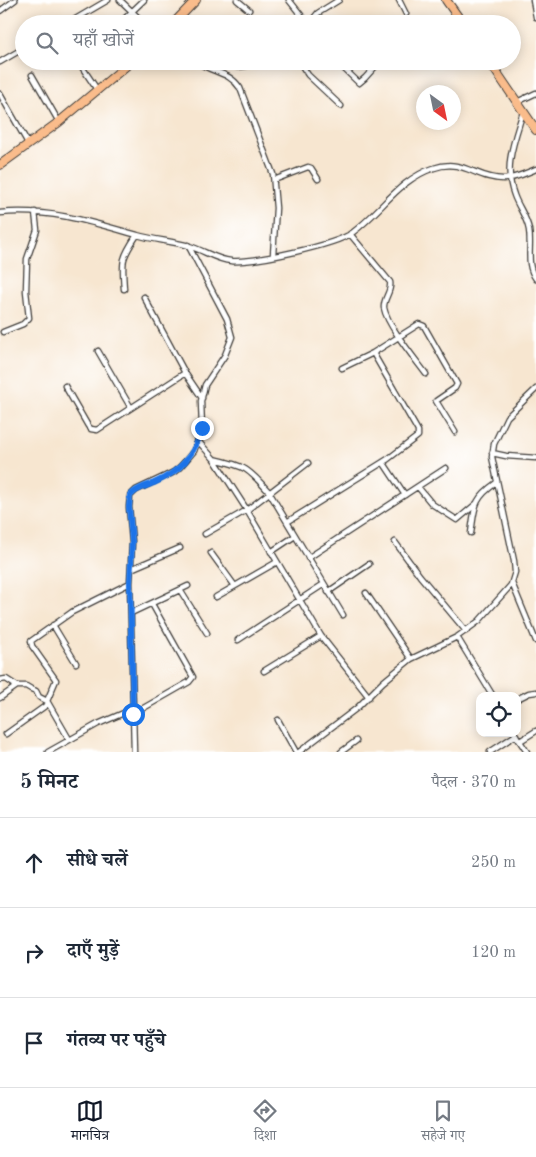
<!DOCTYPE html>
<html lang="hi">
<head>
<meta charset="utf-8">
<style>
  :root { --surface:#fff; --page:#f6f6f7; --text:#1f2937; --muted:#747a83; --line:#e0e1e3; --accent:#111827 }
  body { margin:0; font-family:"Old Standard TT","Noto Serif Devanagari",serif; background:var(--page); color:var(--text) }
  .controls { position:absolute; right:15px; bottom:15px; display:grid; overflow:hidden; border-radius:10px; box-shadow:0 2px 12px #0003 }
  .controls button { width:45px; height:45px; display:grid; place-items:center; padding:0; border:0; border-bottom:1px solid var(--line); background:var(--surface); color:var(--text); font:25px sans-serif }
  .compass { position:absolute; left:416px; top:85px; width:45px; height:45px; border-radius:50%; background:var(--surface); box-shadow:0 2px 12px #0003; rotate:147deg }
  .stop { position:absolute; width:15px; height:15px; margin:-11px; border:4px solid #1a73e8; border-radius:50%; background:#fff }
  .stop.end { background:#1a73e8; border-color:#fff; box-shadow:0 1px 5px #0008 }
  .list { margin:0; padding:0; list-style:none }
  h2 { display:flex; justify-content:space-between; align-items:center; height:65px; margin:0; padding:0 20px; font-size:21px }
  h2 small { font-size:16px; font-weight:400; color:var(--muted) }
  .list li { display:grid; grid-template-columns:32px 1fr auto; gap:15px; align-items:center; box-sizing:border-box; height:90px; padding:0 20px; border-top:1px solid var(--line) }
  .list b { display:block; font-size:19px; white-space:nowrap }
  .list em { font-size:16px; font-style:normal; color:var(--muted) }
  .icon { flex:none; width:28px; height:28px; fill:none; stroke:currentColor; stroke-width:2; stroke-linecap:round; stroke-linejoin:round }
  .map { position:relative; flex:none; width:536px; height:752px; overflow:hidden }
  .search { position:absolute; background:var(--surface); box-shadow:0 2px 12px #0003; left:15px; right:15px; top:15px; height:55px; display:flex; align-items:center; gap:12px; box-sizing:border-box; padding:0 18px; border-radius:28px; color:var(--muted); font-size:19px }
  .sheet { height:335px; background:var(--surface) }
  nav { display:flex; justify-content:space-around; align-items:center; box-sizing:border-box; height:70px; border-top:1px solid var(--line); background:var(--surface); font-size:14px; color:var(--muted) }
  nav a { display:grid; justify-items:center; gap:2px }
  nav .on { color:var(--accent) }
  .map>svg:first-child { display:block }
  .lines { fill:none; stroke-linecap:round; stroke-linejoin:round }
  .minor-casing { stroke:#3d3a37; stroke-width:7 }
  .primary-casing { stroke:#3d3a37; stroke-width:10 }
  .minor { stroke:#fff; stroke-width:4.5 }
  .primary { stroke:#fabc8b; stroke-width:8 }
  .route { stroke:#1a73e8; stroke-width:6 }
</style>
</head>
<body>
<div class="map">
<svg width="536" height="752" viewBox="0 0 536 752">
  <rect width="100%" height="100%" fill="#fff"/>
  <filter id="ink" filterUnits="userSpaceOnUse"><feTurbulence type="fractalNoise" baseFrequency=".02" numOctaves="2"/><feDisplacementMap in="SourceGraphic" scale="10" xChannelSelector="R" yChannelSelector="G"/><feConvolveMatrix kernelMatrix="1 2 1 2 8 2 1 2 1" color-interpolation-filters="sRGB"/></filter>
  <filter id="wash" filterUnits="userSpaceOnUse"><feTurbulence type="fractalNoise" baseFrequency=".0096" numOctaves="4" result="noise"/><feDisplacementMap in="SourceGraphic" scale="20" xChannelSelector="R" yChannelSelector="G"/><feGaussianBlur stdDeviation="1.12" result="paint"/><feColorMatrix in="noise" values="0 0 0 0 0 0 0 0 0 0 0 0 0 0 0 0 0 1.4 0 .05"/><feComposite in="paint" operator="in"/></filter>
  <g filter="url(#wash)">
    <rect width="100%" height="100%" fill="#f7e6d0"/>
  </g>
  <g filter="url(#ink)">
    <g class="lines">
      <defs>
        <path id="minor" d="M120,0L145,24
          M237,0L249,10
          M289,0L308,24
          M399,0L406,14
          M533,0L536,17
          M0,11L15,0
          M67,24L108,0
          M119,24L144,0
          M309,24L318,13L339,0
          M78,61L98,91
          M196,61C211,73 229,71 240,88L273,174L276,208L273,255
          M207,61L238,67L280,61
          M299,61L308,75L341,106
          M336,61L359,83L365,78L374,68
          M0,62L24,48
          M32,75L59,122
          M0,94L29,145
          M517,102L536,93
          M523,112C515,139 503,166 514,195C518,207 527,217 529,230C532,247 525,264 536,279
          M274,180L308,167L311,168L318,179
          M0,213C47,208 92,222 137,235C154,240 172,241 189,246C203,250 217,260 231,261C253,263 335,245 352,233C381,212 399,179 434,168C463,158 476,179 503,179C514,179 526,173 536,169
          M350,234L390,282C392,292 383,298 384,308C387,325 415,359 426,374
          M124,289C122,261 121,259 137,235
          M144,297L185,373L202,398
          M3,332L23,324L29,318L26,291L27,259L37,230L35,212
          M98,351L131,408
          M342,368L373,353
          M65,386L88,426L91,429L97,430L185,373
          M198,441L214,459L245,507L321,636L369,697
          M492,453L506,456L536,458
          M214,459C245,466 248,468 269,492L343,615
          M383,462L405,495
          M418,487L432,504L457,520L476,504
          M287,522L388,459L418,436V431L373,353L419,324L424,326L457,384L455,388L436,401L455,432
          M471,533C475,507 473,499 496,483
          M205,534L247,510L308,463
          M395,542L420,576L466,631
          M271,552L295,536
          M211,553L235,586
          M308,558L446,468
          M131,569L180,548
          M512,583L536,641
          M180,590L207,633
          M328,592L369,564
          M366,593L411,659
          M216,597L277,562
          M131,613L188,586
          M53,625L76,663
          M457,637L493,696
          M238,640L324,584
          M264,671L321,636
          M0,680L6,679L17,686H26L31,689L36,691L39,697L47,701L69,739
          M0,698L17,686
          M517,699L529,693L536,692
          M47,701L56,680L32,646L31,641L72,612L130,583
          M133,714L189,682L193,677L152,604
          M278,720L296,752
          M6,734L48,704
          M515,734L527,752
          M520,741L536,731
          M48,752L98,724L133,709
          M134,752L130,583L132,542L129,507L130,496L136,490L174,472L180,467L194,451L202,428L201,401L205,385L225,355L232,337L227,319L188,245
          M299,752L357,708L383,682L411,659L457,637L479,621L511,585L515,572L514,561L492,457L494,444L507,417L536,389
          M341,752L356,741
          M490,752L516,735"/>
        <path id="primary" d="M446,0L463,24
          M173,24L196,0
          M489,61L536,130
          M0,165L59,122L132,61"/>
      </defs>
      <use href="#minor" class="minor-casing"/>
      <use href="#primary" class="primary-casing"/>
      <use href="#minor" class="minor"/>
      <use href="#primary" class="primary"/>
    </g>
  </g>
  <g class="lines" filter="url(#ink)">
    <path class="route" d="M133,714L130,583L132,542L129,507L130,496C135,489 146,486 154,483C181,471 194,456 202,428"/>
  </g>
</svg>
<div class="controls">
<button><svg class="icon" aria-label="locate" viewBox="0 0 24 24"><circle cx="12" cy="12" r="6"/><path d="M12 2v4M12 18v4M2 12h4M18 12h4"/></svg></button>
</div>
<svg class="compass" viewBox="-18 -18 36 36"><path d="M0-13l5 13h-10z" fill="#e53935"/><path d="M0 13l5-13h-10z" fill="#747a83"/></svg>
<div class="stop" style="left:133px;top:714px"></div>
<div class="stop end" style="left:202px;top:428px"></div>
<div class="search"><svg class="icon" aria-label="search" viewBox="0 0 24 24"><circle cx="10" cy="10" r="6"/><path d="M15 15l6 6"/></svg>यहाँ खोजें</div>
</div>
<section class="sheet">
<h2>5 मिनट<small>पैदल · 370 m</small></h2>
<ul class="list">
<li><svg class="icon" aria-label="ahead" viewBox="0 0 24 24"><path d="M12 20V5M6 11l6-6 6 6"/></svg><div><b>सीधे चलें</b></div><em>250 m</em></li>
<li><svg class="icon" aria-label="right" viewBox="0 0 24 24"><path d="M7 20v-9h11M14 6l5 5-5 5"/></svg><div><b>दाएँ मुड़ें</b></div><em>120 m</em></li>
<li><svg class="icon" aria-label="arrive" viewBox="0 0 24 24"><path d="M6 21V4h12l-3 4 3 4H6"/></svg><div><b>गंतव्य पर पहुँचे</b></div></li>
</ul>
</section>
<nav>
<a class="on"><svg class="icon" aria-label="map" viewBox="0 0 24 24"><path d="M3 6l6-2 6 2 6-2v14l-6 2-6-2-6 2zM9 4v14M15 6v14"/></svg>मानचित्र</a>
<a><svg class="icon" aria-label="directions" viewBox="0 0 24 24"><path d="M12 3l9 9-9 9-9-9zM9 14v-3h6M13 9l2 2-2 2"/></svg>दिशा</a>
<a><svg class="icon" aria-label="saved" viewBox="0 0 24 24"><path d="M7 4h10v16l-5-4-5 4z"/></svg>सहेजे गए</a>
</nav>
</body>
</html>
